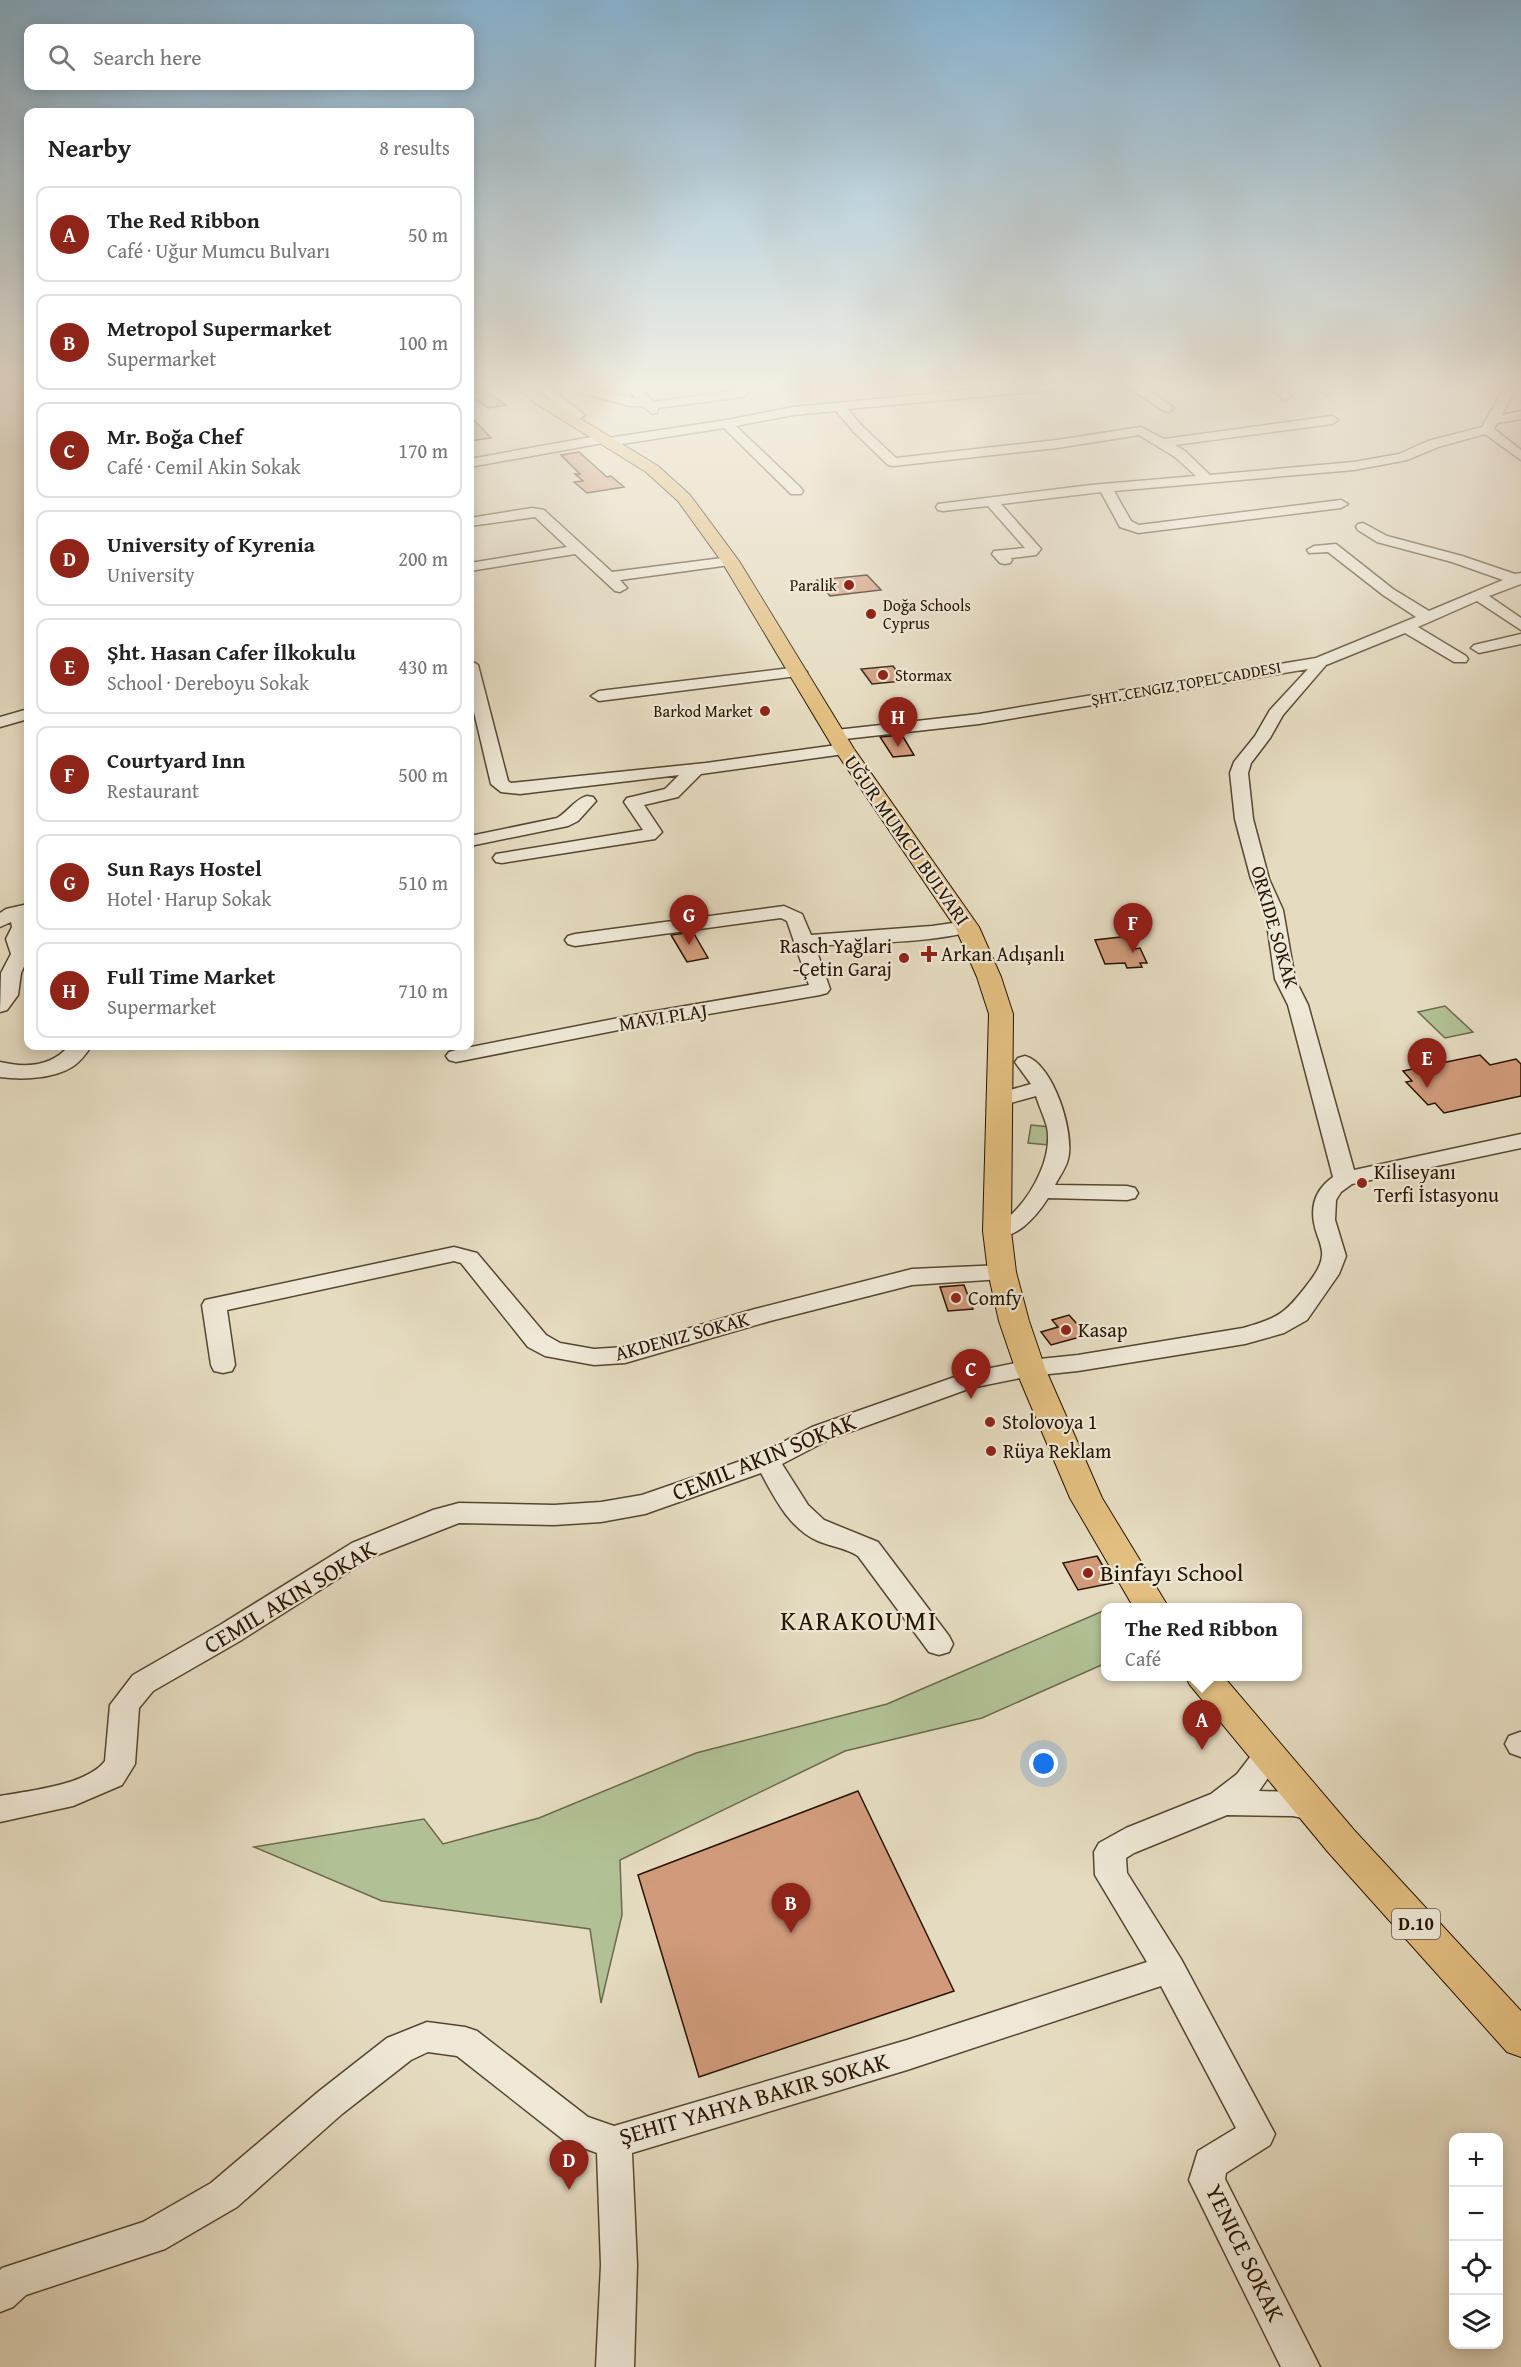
<!DOCTYPE html>
<html lang="en">
<head>
<meta charset="utf-8">
<style>
  :root { --surface:#fff; --page:#f2f2f2; --text:#222; --muted:#767676; --line:#e0e0e0; --accent:#8f2418 }
  body { margin:0; font-family:"Gentium Book Plus",serif; background:var(--page); color:var(--text) }
  .controls { position:absolute; right:18px; bottom:18px; display:grid; overflow:hidden; border-radius:12px; box-shadow:0 3px 15px #0003 }
  .controls button { width:54px; height:54px; display:grid; place-items:center; padding:0; border:0; border-bottom:2px solid var(--line); background:var(--surface); color:var(--text); font:30px sans-serif }
  .you { position:absolute; left:1044px; top:1764px; width:21px; height:21px; margin:-15px; border:4px solid #fff; border-radius:50%; background:#1a73e8; box-shadow:0 0 0 9px #1a73e833 }
  .badge { display:grid; place-items:center; width:39px; height:39px; border-radius:50%; background:var(--accent); color:#fff; font-size:20px; font-weight:700 }
  .pin { position:absolute; translate:-50% -50px; filter:drop-shadow(0 2px 3px #0008) }
  .pin::after { content:''; position:absolute; top:32px; width:21px; height:18px; background:inherit; clip-path:polygon(0 0,100% 0,50% 100%) }
  .popup { position:absolute; left:1101px; top:1603px; width:201px; height:78px; box-sizing:border-box; display:grid; place-content:center; border-radius:12px; background:var(--surface); filter:drop-shadow(0 2px 4px #0005); font-size:20px; white-space:nowrap; color:var(--muted) }
  .popup b { font-size:22px; color:var(--text) }
  .popup::after { content:''; position:absolute; left:50%; top:100%; margin-left:-12px; border:12px solid transparent; border-top-color:var(--surface) }
  .list { margin:0; padding:0; list-style:none }
  h2 { display:flex; justify-content:space-between; align-items:center; height:78px; margin:0; padding:0 24px; font-size:26px }
  h2 small { font-size:20px; font-weight:400; color:var(--muted) }
  .list li { display:grid; grid-template-columns:39px 1fr auto; gap:18px; align-items:center; box-sizing:border-box; height:96px; margin:0 12px 12px; padding:0 12px; border:2px solid var(--line); border-radius:12px }
  .list b { display:block; font-size:22px; white-space:nowrap }
  .list p { margin:0; font-size:20px; white-space:nowrap; color:var(--muted) }
  .list em { font-size:20px; font-style:normal; color:var(--muted) }
  .icon { flex:none; width:33px; height:33px; fill:none; stroke:currentColor; stroke-width:2; stroke-linecap:round; stroke-linejoin:round }
  .map { position:relative; flex:none; width:1521px; height:2367px; overflow:hidden }
  .search { position:absolute; background:var(--surface); box-shadow:0 3px 15px #0003; left:24px; top:24px; width:450px; height:66px; display:flex; align-items:center; gap:15px; box-sizing:border-box; padding:0 21px; border-radius:12px; color:var(--muted); font-size:22px }
  .panel { position:absolute; background:var(--surface); box-shadow:0 3px 15px #0003; left:24px; top:108px; width:450px; height:942px; border-radius:12px }
  .map>svg:first-child { display:block }
  .green { fill:#b1c195; stroke:#6c6a4a; stroke-width:1.5 }
  .building { fill:#d19b7b; stroke:#271400; stroke-width:1.5 }
  .lines { fill:none; stroke-linecap:round; stroke-linejoin:round }
  .minor-casing { stroke:#564630; stroke-width:3 }
  .major-casing { stroke:#271400; stroke-width:2 }
  .minor { fill:#eee8d6; fill-rule:evenodd }
  .major { fill:#e2be80; fill-rule:evenodd }
  .poi-dot { fill:#8f2418; stroke:#eee8d6; stroke-width:2 }
  .labels { text-anchor:middle; stroke-width:4.5; stroke-linejoin:round; paint-order:stroke }
  .far-poi-label { font-size:16px; fill:#271400; stroke:#eee8d6; text-anchor:end }
  .far-street-label { font-size:16px; fill:#271400; stroke:#eee8d6 }
  .shield { fill:#eee8d6; stroke:#635440; stroke-width:1.5 }
  .shield-label { font-size:18px; font-weight:bold; fill:#271400 }
  .street-label { font-size:20px; fill:#271400; stroke:#eee8d6 }
  .poi-label { font-size:20px; fill:#271400; stroke:#eee8d6; text-anchor:start }
  .near-street-label { font-size:24px; fill:#271400; stroke:#eee8d6 }
  .near-poi-label { font-size:24px; fill:#271400; stroke:#eee8d6; text-anchor:start }
  .near-quarter-label { font-size:27px; letter-spacing:1.5px; fill:#271400; stroke:#eee8d6 }
</style>
</head>
<body>
<div class="map">
<svg width="1521" height="2367" viewBox="0 0 1521 2367">
  <rect width="100%" height="100%" fill="#e5dbc0"/>
  <filter id="stains"><feTurbulence type="fractalNoise" baseFrequency=".00333" numOctaves="4"/><feColorMatrix values="0 0 0 0 .2 0 0 0 0 .09 0 0 0 0 .02 0 0 0 .5 -.17"/></filter>
  <radialGradient id="worn" r=".72"><stop offset=".6" stop-color="#630" stop-opacity="0"/><stop offset="1" stop-color="#630" stop-opacity=".3"/></radialGradient>
  <path class="green" d="M1445,1006L1473,1032L1445,1038L1418,1012Z
    M1031,1125L1051,1127L1049,1145L1028,1143Z
    M1103,1611L1106,1617V1663L982,1718L845,1751L620,1860L622,1915L601,2003L590,1929L382,1901L254,1847L424,1819L443,1844L539,1818L696,1753L887,1704Z"/>
  <path class="building" d="M486,391L506,405L488,408L470,395Z
    M470,416L491,438L470,441Z
    M579,452L607,477L611,476L624,487L587,493L574,482L583,481L575,474H580L561,455Z
    M867,575L881,590L830,596L817,580Z
    M893,666L904,681L872,684L861,669Z
    M902,735L914,755L893,757L880,737Z
    M693,932L708,958L687,962L671,935Z
    M1129,936L1135,949L1140,948L1147,963H1140L1142,967L1127,968L1125,963L1105,964L1095,940Z
    M1480,1055L1490,1065L1516,1059L1521,1064V1096L1444,1113L1435,1103L1428,1105L1406,1082L1412,1081L1403,1071Z
    M964,1285L973,1309L948,1311L940,1287Z
    M1069,1315L1087,1335L1051,1345L1041,1332L1058,1327L1052,1320Z
    M1097,1556L1113,1583L1078,1590L1063,1563Z
    M858,1791L954,1991L699,2077L638,1875Z"/>
  <g class="lines">
    <defs>
      <path id="minor" d="M529,383H543L585,415L579,419L575,418Z
        M570,383H583L586,386L636,399L626,386L628,383H641L639,386L653,402L743,389L749,393L743,397L658,408L657,413L653,414L643,406H630L578,392Z
        M1042,383H1091L1085,387L848,409L861,425L896,458L1057,440L1141,427L1164,439L1332,416L1338,420L1332,424L1175,445L1185,451L1210,475L1354,462L1399,454L1428,441L1482,427L1503,390L1498,383H1510L1515,390L1502,415L1521,411V419L1497,423L1494,429L1521,450V460L1485,434L1438,447L1407,460L1354,470L1114,491L1131,521L1139,525L1341,500L1348,504L1341,508L1138,533L1120,527L1101,492L1001,504L1041,549L1036,555L1011,558L1012,560L1010,563L1005,564L1000,563L992,554L994,551L1025,548L988,506L943,511L938,510L936,507L938,504L1091,485L1196,476L1175,457L1139,435L1057,448L893,466L888,465L853,431L836,411L793,415L736,426L801,488L803,491L801,494H791L724,428L609,446L603,443L470,467V459L602,435L608,438L727,420L793,407Z
        M1122,383H1137L1174,408L1168,412L1164,411Z
        M1262,383H1276L1291,396L1285,400Z
        M1307,383H1323L1333,391L1327,395Z
        M532,508L544,510L612,572L730,557L737,561L730,565L620,580L627,588L620,592L615,591L575,554L470,571V563L567,547L535,517L470,526V518Z
        M1363,523L1387,536L1462,556L1515,574L1521,573V584L1489,596L1521,618V630L1477,601L1418,627L1466,656L1468,659L1466,662H1454L1405,633L1326,665L1283,715L1270,738L1251,763L1248,773L1253,819L1269,879L1283,910L1295,979L1308,1005L1354,1170L1521,1134V1148L1352,1184L1341,1192L1336,1200L1335,1220L1346,1256L1339,1274L1307,1320L1284,1333L1245,1344L1078,1371L1030,1376L971,1388L830,1439L782,1464L808,1505L824,1520L878,1542L949,1636L953,1644L949,1652L939,1655L929,1652L858,1556C846,1548 832,1547 818,1541C790,1529 775,1499 761,1473L645,1514L601,1522L554,1525L459,1523L372,1557L240,1641L153,1691L139,1708L135,1764L122,1785L73,1806L0,1822V1796C29,1791 87,1785 105,1761L110,1705L133,1675L220,1625L352,1543L433,1510L459,1503L554,1505L601,1502L642,1495L758,1455L812,1427L966,1373L1030,1360L1078,1355L1243,1328C1278,1318 1285,1314 1307,1285C1313,1277 1321,1267 1322,1256C1323,1249 1319,1240 1317,1234C1309,1211 1313,1191 1333,1177L1288,1005L1275,979L1265,910L1251,879L1235,819L1230,773L1234,762L1255,736L1270,710L1308,669L979,724L836,740L828,735L836,730L979,714L1316,658L1416,617L1383,595L1328,552L1309,553L1307,550L1314,546L1336,544L1393,589L1429,611L1503,580L1452,562L1377,542L1358,530L1356,527L1358,524Z
        M1521,634V644L1479,653L1471,648L1474,645Z
        M470,660L478,665L508,781L511,783L706,763L844,744L852,749L844,754L701,774L678,797L644,805L662,832L655,839L502,863L496,862L493,858L496,854L643,830L624,802L627,798L665,789L679,775L520,794L501,792L491,784L470,695Z
        M799,667L807,672L805,675L599,701L591,696L599,691Z
        M28,709V719L0,727V717Z
        M587,796L593,797L596,801L578,821L568,826L470,846V836L557,818C568,812 575,799 587,796Z
        M28,904V933L26,939L28,958L21,973L18,995L7,1010L0,1012L1,973L11,954L6,939L12,927L11,922L0,927V913L6,909Z
        M784,906L802,914L811,935L932,926L967,921L974,923L977,927L974,931C923,944 867,942 815,946L830,989L827,993L820,995L644,1025L456,1062L449,1060L446,1056L449,1052L456,1050L644,1013L809,985L787,921L781,918L575,946L568,944L565,940L568,936L575,934Z
        M69,1046H91C87,1053 79,1063 72,1067C53,1079 21,1080 0,1077V1062C25,1068 51,1067 69,1046Z
        M1025,1056C1053,1063 1075,1133 1068,1159C1066,1168 1059,1177 1055,1185L1127,1186L1135,1188L1138,1193L1135,1198L1127,1200L1048,1198C1036,1217 1014,1243 989,1236L985,1231C992,1222 1004,1221 1012,1214C1033,1194 1053,1156 1047,1127C1044,1116 1039,1106 1036,1096L1000,1106L992,1105L989,1100L992,1095L1031,1084L1015,1062L1018,1058Z
        M454,1247L477,1253L546,1335L560,1343L594,1349L625,1347L755,1309L912,1269L1002,1265L1010,1267L1014,1272L1010,1277L1002,1279L912,1285L770,1321L625,1363L594,1365L545,1356L528,1347L461,1263L454,1261L227,1310L235,1365L232,1371L223,1373L214,1371L211,1365L202,1305L205,1300Z
        M1520,1732H1521V1757L1510,1753L1505,1744L1509,1736Z
        M1268,1744L1279,1748L1283,1756L1259,1791L1293,1792L1323,1798L1327,1807L1323,1816L1312,1820L1293,1816L1227,1815L1134,1853L1126,1858L1127,1873L1181,1959L1275,2134L1270,2145L1226,2173L1225,2179L1320,2367H1281L1189,2180L1198,2151L1236,2128L1161,1986L907,2070L632,2153L637,2265L634,2367H596L601,2265L597,2153L565,2141L457,2056L428,2052L411,2060L342,2114L237,2207L165,2249L26,2295L13,2307L0,2312V2270L2,2268L143,2222L211,2183L318,2092L387,2038L427,2022L465,2027L477,2031L588,2117L614,2126L907,2040L1147,1962L1095,1875L1094,1852L1099,1843L1126,1828L1211,1794L1237,1774L1257,1748Z"/>
      <path id="major" d="M511,383H528L545,397L658,466L690,495L739,561L854,749L979,927L1001,977L1013,1014L1011,1231L1016,1272L1029,1321L1045,1368L1102,1498L1169,1608H1134L1070,1498L1015,1368L999,1321L988,1272L983,1231L989,1014L977,977L955,927L834,749L722,562L678,501L646,472L535,403Z
        M1185,1676H1223L1354,1830L1521,2011V2057L1507,2052L1328,1852L1190,1685Z"/>
    </defs>
    <use href="#minor" class="minor-casing"/>
    <use href="#major" class="major-casing"/>
    <use href="#minor" class="minor"/>
    <use href="#major" class="major"/>
  </g>
  <linearGradient id="sky" x2="0" y2="1"><stop stop-color="#88b6d6"/><stop offset="0.54" stop-color="#f3efe3"/><stop offset="1" stop-color="#f3efe3" stop-opacity="0"/></linearGradient>
  <rect width="1521" height="715" fill="url(#sky)"/>
  <g class="poi-dot">
    <circle cx="849" cy="585" r="6"/>
    <circle cx="871" cy="614" r="6"/>
    <circle cx="883" cy="675" r="6"/>
    <circle cx="765" cy="711" r="6"/>
    <path d="M926 945h6v6h6v6h-6v6h-6v-6h-6v-6h6z"/>
    <circle cx="904" cy="958" r="6"/>
    <circle cx="1362" cy="1183" r="6"/>
    <circle cx="956" cy="1298" r="6"/>
    <circle cx="1066" cy="1330" r="6"/>
    <circle cx="990" cy="1422" r="6"/>
    <circle cx="991" cy="1451" r="6"/>
    <circle cx="1088" cy="1573" r="6"/>
  </g>
  <g class="labels">
    <g class="far-poi-label">
      <text x="837" y="591">Paralik</text>
      <text x="883" y="611" text-anchor="start">Doğa Schools<tspan x="883" dy="18">Cyprus</tspan></text>
      <text x="895" y="681" text-anchor="start">Stormax</text>
      <text x="753" y="717">Barkod Market</text>
    </g>
    <g class="far-street-label">
      <text transform="translate(1186 683) rotate(-10)" y="6">ŞHT. CENGIZ TOPEL CADDESI</text>
    </g>
    <rect class="shield" x="1392" y="1909" width="48" height="30" rx="4.5"/>
    <g class="shield-label">
      <text x="1416" y="1930">D.10</text>
    </g>
    <g class="street-label">
      <text transform="translate(907 840) rotate(55)" y="7">UĞUR MUMCU BULVARI</text>
      <text transform="translate(1275 927) rotate(74)" y="7">ORKIDE SOKAK</text>
      <text transform="translate(663 1017) rotate(-9)" y="7">MAVI PLAJ</text>
      <text transform="translate(682 1336) rotate(-15)" y="7">AKDENIZ SOKAK</text>
    </g>
    <g class="poi-label">
      <text x="892" y="953" text-anchor="end">Rasch Yağlari<tspan x="892" dy="23">-Çetin Garaj</tspan></text>
      <text x="941" y="961">Arkan Adışanlı</text>
      <text x="1374" y="1179">Kiliseyanı<tspan x="1374" dy="23">Terfi İstasyonu</tspan></text>
      <text x="968" y="1305">Comfy</text>
      <text x="1078" y="1337">Kasap</text>
      <text x="1002" y="1429">Stolovoya 1</text>
      <text x="1003" y="1458">Rüya Reklam</text>
    </g>
    <g class="near-street-label">
      <text transform="translate(764 1457) rotate(-22)" y="8">CEMIL AKIN SOKAK</text>
      <text transform="translate(290 1597) rotate(-31)" y="8">CEMIL AKIN SOKAK</text>
      <text transform="translate(754 2099) rotate(-16)" y="8">ŞEHIT YAHYA BAKIR SOKAK</text>
      <text transform="translate(1245 2253) rotate(64)" y="8">YENICE SOKAK</text>
    </g>
    <g class="near-poi-label">
      <text x="1100" y="1581">Binfayı School</text>
    </g>
    <g class="near-quarter-label">
      <text x="859" y="1630">KARAKOUMI</text>
    </g>
  </g>
  <rect width="100%" height="100%" filter="url(#stains)"/>
  <rect width="100%" height="100%" fill="url(#worn)"/>
</svg>
<div class="controls">
<button>+</button>
<button>−</button>
<button><svg class="icon" aria-label="locate" viewBox="0 0 24 24"><circle cx="12" cy="12" r="6"/><path d="M12 2v4M12 18v4M2 12h4M18 12h4"/></svg></button>
<button><svg class="icon" aria-label="layers" viewBox="0 0 24 24"><path d="M12 4l9 5-9 5-9-5zM3 14l9 5 9-5"/></svg></button>
</div>
<div class="you"></div>
<div class="pin badge" style="left:1202px;top:1750px">A</div>
<div class="popup"><b>The Red Ribbon</b>Café</div>
<div class="pin badge" style="left:791px;top:1933px">B</div>
<div class="pin badge" style="left:971px;top:1399px">C</div>
<div class="pin badge" style="left:569px;top:2190px">D</div>
<div class="pin badge" style="left:1427px;top:1088px">E</div>
<div class="pin badge" style="left:1133px;top:953px">F</div>
<div class="pin badge" style="left:689px;top:945px">G</div>
<div class="pin badge" style="left:898px;top:747px">H</div>
<div class="search"><svg class="icon" aria-label="search" viewBox="0 0 24 24"><circle cx="10" cy="10" r="6"/><path d="M15 15l6 6"/></svg>Search here</div>
<section class="panel">
<h2>Nearby<small>8 results</small></h2>
<ul class="list">
<li><span class="badge">A</span><div><b>The Red Ribbon</b><p>Café · Uğur Mumcu Bulvarı</p></div><em>50 m</em></li>
<li><span class="badge">B</span><div><b>Metropol Supermarket</b><p>Supermarket</p></div><em>100 m</em></li>
<li><span class="badge">C</span><div><b>Mr. Boğa Chef</b><p>Café · Cemil Akin Sokak</p></div><em>170 m</em></li>
<li><span class="badge">D</span><div><b>University of Kyrenia</b><p>University</p></div><em>200 m</em></li>
<li><span class="badge">E</span><div><b>Şht. Hasan Cafer İlkokulu</b><p>School · Dereboyu Sokak</p></div><em>430 m</em></li>
<li><span class="badge">F</span><div><b>Courtyard Inn</b><p>Restaurant</p></div><em>500 m</em></li>
<li><span class="badge">G</span><div><b>Sun Rays Hostel</b><p>Hotel · Harup Sokak</p></div><em>510 m</em></li>
<li><span class="badge">H</span><div><b>Full Time Market</b><p>Supermarket</p></div><em>710 m</em></li>
</ul>
</section>
</div>
</body>
</html>
